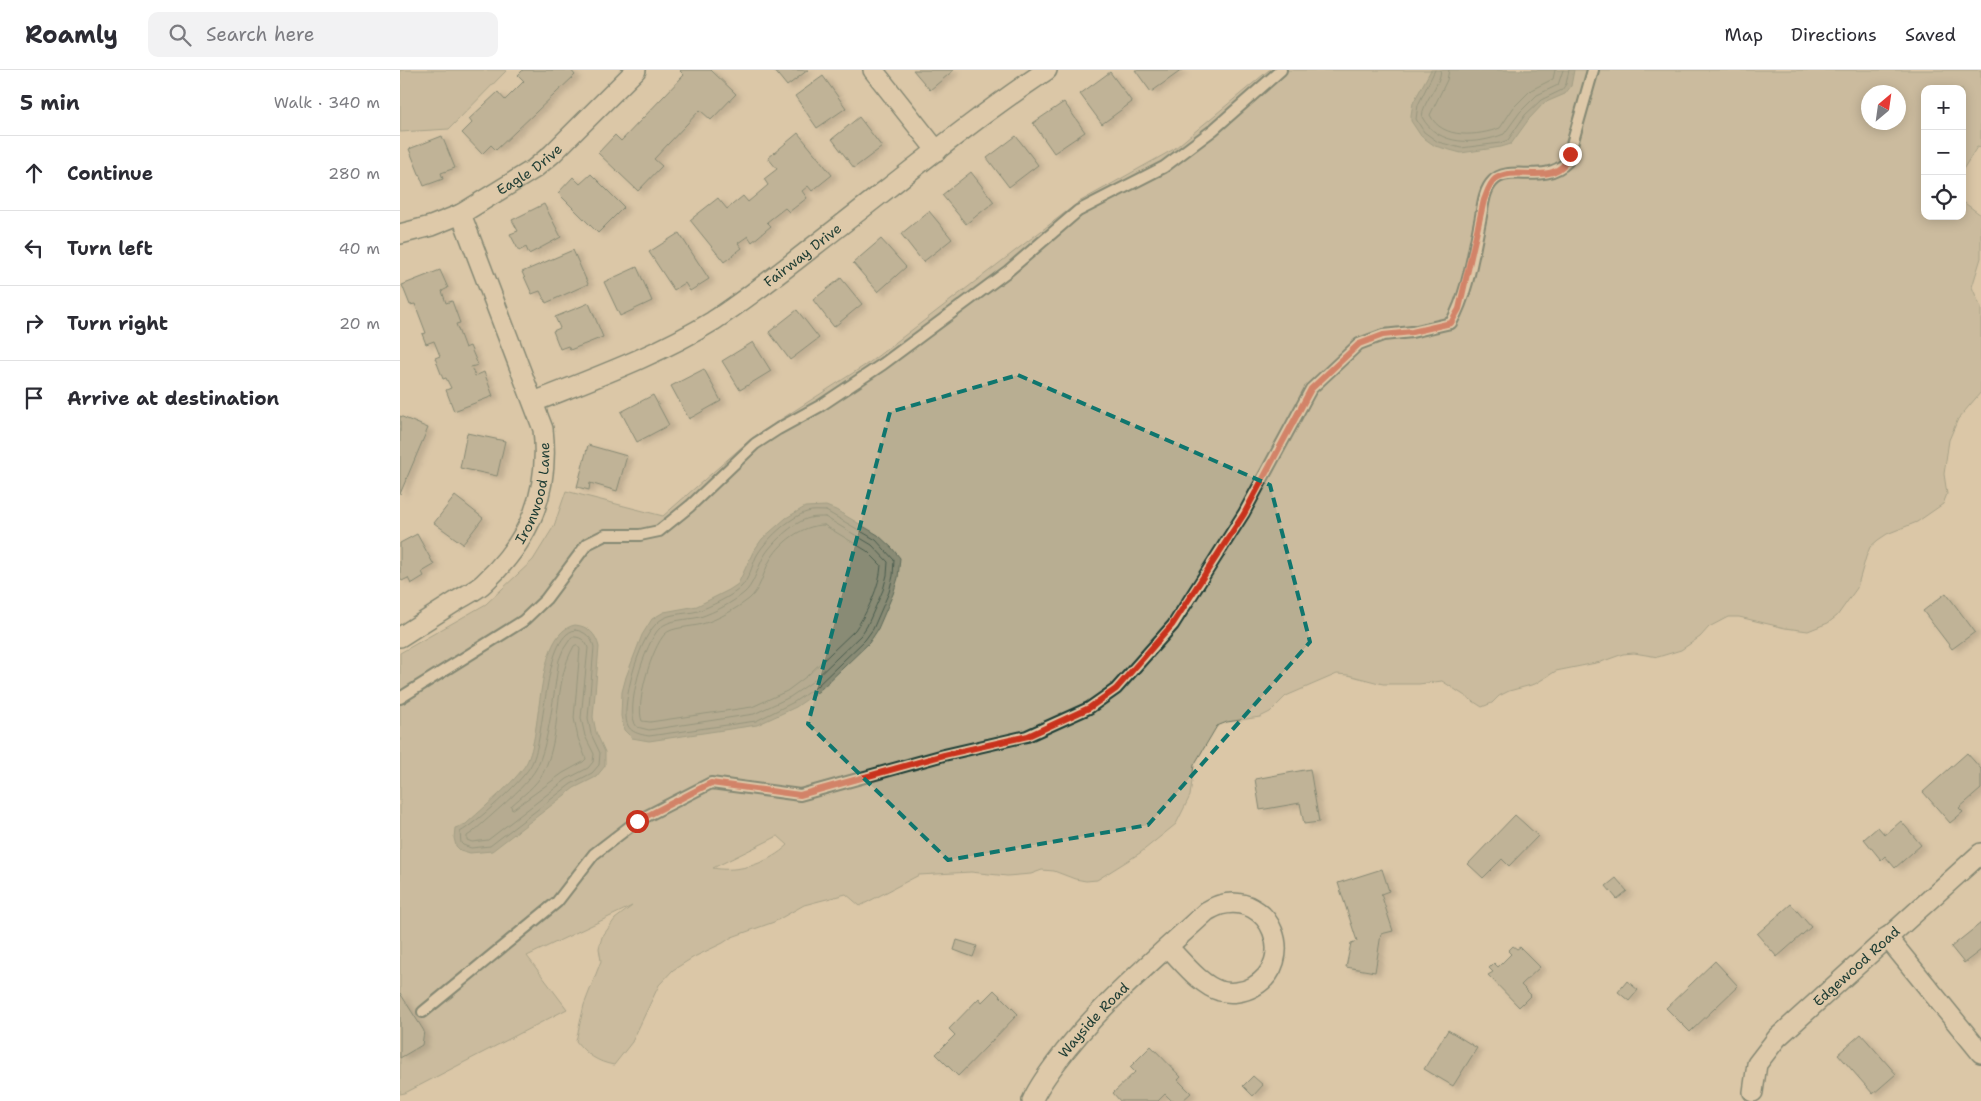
<!DOCTYPE html>
<html lang="en">
<head>
<meta charset="utf-8">
<style>
  :root { --surface:#fff; --page:#f2f2f3; --text:#2b2b33; --muted:#7c7c81; --line:#e1e1e2 }
  body { margin:0; font-family:"Shantell Sans",sans-serif; background:var(--page); color:var(--text) }
  .controls { position:absolute; right:15px; top:15px; display:grid; overflow:hidden; border-radius:10px; box-shadow:0 2px 12px #0003 }
  .controls button { width:45px; height:45px; display:grid; place-items:center; padding:0; border:0; border-bottom:1px solid var(--line); background:var(--surface); color:var(--text); font:25px sans-serif }
  .compass { position:absolute; left:1461px; top:15px; width:45px; height:45px; border-radius:50%; background:var(--surface); box-shadow:0 2px 12px #0003; rotate:29deg }
  .stop { position:absolute; width:15px; height:15px; margin:-11px; border:4px solid #c8321e; border-radius:50%; background:#fff }
  .stop.end { background:#c8321e; border-color:#fff; box-shadow:0 1px 5px #0008 }
  .list { margin:0; padding:0; list-style:none }
  h2 { display:flex; justify-content:space-between; align-items:center; height:65px; margin:0; padding:0 20px; font-size:21px }
  h2 small { font-size:16px; font-weight:400; color:var(--muted) }
  .list li { display:grid; grid-template-columns:32px 1fr auto; gap:15px; align-items:center; box-sizing:border-box; height:75px; padding:0 20px; border-top:1px solid var(--line) }
  .list b { display:block; font-size:19px; white-space:nowrap }
  .list em { font-size:16px; font-style:normal; color:var(--muted) }
  .icon { flex:none; width:28px; height:28px; fill:none; stroke:currentColor; stroke-width:2; stroke-linecap:round; stroke-linejoin:round }
  .map { position:relative; flex:none; width:1581px; height:1031px; overflow:hidden }
  header { display:flex; align-items:center; gap:30px; box-sizing:border-box; height:70px; padding:0 25px; background:var(--surface); border-bottom:1px solid var(--line) }
  header strong { font-size:24px }
  nav { display:flex; gap:28px; margin-inline-start:auto; font-size:18px }
  .search { width:350px; height:45px; background:var(--page); display:flex; align-items:center; gap:12px; box-sizing:border-box; padding:0 18px; border-radius:10px; color:var(--muted); font-size:19px }
  main { display:flex }
  aside { flex:1; background:var(--surface) }
  .map>svg:first-child { display:block }
  .green { fill:#b8ae92; stroke:#6c7663; fill-rule:evenodd }
  .water { fill:#898b75; stroke:#5f6c5b }
  .lines { fill:none; stroke-linecap:round; stroke-linejoin:round }
  .shore { stroke:#495c4e; stroke-width:1 }
  .building { fill:#a19c83; stroke:#1f3d34; filter:url(#shadow) }
  .lane-casing { stroke:#1f3d34; stroke-width:14 }
  .street-casing { stroke:#1f3d34; stroke-width:22 }
  .lane { stroke:#e3cdac; stroke-width:10 }
  .street { stroke:#e3cdac; stroke-width:19 }
  .route { stroke:#c8321e; stroke-width:6 }
  .marked { fill:none; stroke:#0f766e; stroke-width:4; stroke-dasharray:10 6; stroke-linejoin:round }
  .labels { text-anchor:middle; stroke-width:4; stroke-linejoin:round; paint-order:stroke }
  .street-label { font-size:14px; fill:#1f3d34; stroke:#e3cdac }
</style>
</head>
<body>
<header>
<strong>Roamly</strong>
<div class="search"><svg class="icon" aria-label="search" viewBox="0 0 24 24"><circle cx="10" cy="10" r="6"/><path d="M15 15l6 6"/></svg>Search here</div>
<nav><a>Map</a><a>Directions</a><a>Saved</a></nav>
</header>
<main>
<aside>
<h2>5 min<small>Walk · 340 m</small></h2>
<ul class="list">
<li><svg class="icon" aria-label="ahead" viewBox="0 0 24 24"><path d="M12 20V5M6 11l6-6 6 6"/></svg><div><b>Continue</b></div><em>280 m</em></li>
<li><svg class="icon" aria-label="left" viewBox="0 0 24 24"><path d="M17 20v-9H6M10 6l-5 5 5 5"/></svg><div><b>Turn left</b></div><em>40 m</em></li>
<li><svg class="icon" aria-label="right" viewBox="0 0 24 24"><path d="M7 20v-9h11M14 6l5 5-5 5"/></svg><div><b>Turn right</b></div><em>20 m</em></li>
<li><svg class="icon" aria-label="arrive" viewBox="0 0 24 24"><path d="M6 21V4h12l-3 4 3 4H6"/></svg><div><b>Arrive at destination</b></div></li>
</ul>
</aside>
<div class="map">
<svg width="1581" height="1031" viewBox="0 0 1581 1031">
  <defs>
    <filter id="shadow"><feDropShadow dx="5.5" dy="3" stdDeviation="2.5" flood-color="#0004"/></filter>
  </defs>
  <rect width="100%" height="100%" fill="#dbc7a7"/>
  <filter id="ink" filterUnits="userSpaceOnUse"><feTurbulence type="fractalNoise" baseFrequency=".02" numOctaves="2"/><feDisplacementMap in="SourceGraphic" scale="10" xChannelSelector="R" yChannelSelector="G"/><feConvolveMatrix kernelMatrix="1 2 1 2 8 2 1 2 1" color-interpolation-filters="sRGB"/></filter>
  <g filter="url(#ink)">
    <path class="green" d="M0,0H107L49,59L0,62Z
      M869,0H1581V78L1577,77L1562,101V19H1525V146H1562V131L1581,145V188L1572,217L1581,238V322L1558,349L1549,370L1544,404L1547,424L1543,434L1517,452L1487,464L1478,470L1470,477L1466,487L1457,518L1437,546L1428,553L1408,561L1385,558L1339,547H1328L1309,557L1300,567L1281,580L1258,587L1234,583L1223,584L1201,592L1156,601L1135,614L1109,621L1099,626L1092,633L1082,637L1042,611L1019,614H983L948,605L937,604L886,626L870,642L860,647L827,652L817,656L794,695L790,726L776,754L740,783L697,810L686,811L675,809L654,801L642,800L631,804L607,806L571,802L519,805L460,836L446,824L404,835L374,852L332,867L323,873L294,887L273,900L259,915L232,972L214,995C197,992 186,984 176,971L184,935L201,891L199,878L202,867L215,849L232,836L127,886L167,939L5,1023L0,1024V583L86,534L133,490L154,456L166,421L263,446L352,368L470,292L679,132L774,79ZM1468,22H1498V52H1468ZM378,766L388,775C369,793 339,803 313,798Z"/>
    <path class="water" d="M1031,0H1174L1171,16L1165,24L1144,33L1129,49L1111,74L1101,77L1061,83L1035,76L1021,66L1011,51V45L1013,33Z
      M426,436L436,440L478,465L492,478L500,488L498,508L493,524L477,561L469,573L419,621L396,637L357,655L249,671L232,668L224,660L221,646L222,622L226,607L242,565L252,549L264,542L297,536L329,520L338,514L353,482L362,469L386,448L405,437Z
      M175,555C188,556 196,564 199,577L193,647L196,662L205,682V696L196,707L174,718L92,781L70,783L60,780L56,776L54,768L55,758L66,754C82,739 116,711 126,694C144,663 134,563 175,555Z"/>
    <g class="lines">
      <path class="shore" d="M1035,0L1018,35L1016,49L1024,62L1038,72L1061,78L1100,73L1108,70L1125,45L1141,30L1162,20L1166,14L1169,0
        M1041,0C1040,17 1023,30 1022,47C1038,77 1077,75 1104,64L1120,42L1137,25L1158,15L1163,0
        M1049,0L1047,10L1030,45C1042,70 1078,66 1100,58L1114,37L1131,20L1153,9L1155,0
        M426,441L476,470L494,490L493,506L489,522L473,559L465,570L416,617L394,632L356,651L249,666C231,663 225,659 226,640C227,616 242,558 264,548C274,543 287,544 298,541C309,537 333,526 341,517C349,509 352,496 356,487C364,471 390,447 407,442C412,440 420,441 426,441Z
        M425,447L472,475L488,492L487,505L483,520L467,556L461,565L412,612L390,627L354,644L249,660L237,657C223,642 246,570 260,558C269,549 288,550 300,547C315,542 332,533 344,523C353,516 357,500 362,490C368,476 394,451 410,448C414,447 420,447 425,447Z
        M424,455L467,481L481,495C480,516 467,543 455,560L407,606L387,621L352,637L250,652L242,651C235,634 252,577 265,564C271,557 293,557 302,554C317,550 336,539 349,529C360,520 363,504 369,492C379,473 402,455 424,455Z
        M175,560C185,561 192,568 194,577L188,648L191,664L200,683L199,695L192,703L171,714L90,776L71,778L63,775L61,773L60,762C76,753 120,713 130,697C147,670 142,566 175,560Z
        M172,567C179,566 186,570 188,578L181,648L185,666L194,684L193,692L188,698L167,709L88,770L72,772L67,770V766L73,762C90,746 125,718 136,699C149,675 154,620 159,590L163,580Z
        M177,575L180,579L174,648L178,668L186,689L183,692L163,703L112,740L111,736C122,726 136,716 143,703C163,664 152,614 174,576Z"/>
    </g>
    <path class="building" d="M123,0H171L175,5L96,80L91,75L82,84L62,63L72,53L69,49L98,22L105,30L124,11L118,5Z
      M281,0H311L336,24L311,50L300,40L254,89L262,96L238,121L198,83L215,65L221,71L284,5L280,1Z
      M374,0H408L387,16Z
      M513,0H554L530,20Z
      M735,0H782L751,22Z
      M710,2L732,32L702,54L680,24Z
      M423,6L446,38L417,58L395,26Z
      M664,32L685,62L654,83L633,53Z
      M459,47L482,77L454,98L432,69Z
      M398,63L432,105L412,121L408,116L402,121L407,128L389,142L385,138L367,152L371,156L352,172L348,166L338,173L342,178L324,192L290,150L318,128L327,139L343,126L348,132L368,115L364,109L377,99L368,88Z
      M42,66L55,98L41,103L43,109L24,116L9,79Z
      M616,66L638,95L609,117L587,88Z
      M571,102L594,132L566,154L542,125Z
      M191,104L224,137L198,163L158,123L173,107L180,114Z
      M144,134L161,167L129,184L126,177L119,181L110,164L118,161L112,150Z
      M529,141L552,169L523,192L501,164Z
      M279,163L309,209L290,221L285,213L274,220L249,182Z
      M481,169L506,197L478,222L453,193Z
      M173,180L188,214L146,233L140,221L132,224L122,202Z
      M237,197L252,231L220,246L204,212Z
      M40,200L48,218L42,221L46,233L52,231L60,253L56,254L65,278L70,276L78,295L71,297L75,306L84,302L93,326L54,341L46,320L51,318L46,308L43,309L35,288L40,286L34,271L26,274L22,264L26,263L15,234L10,235L2,215Z
      M441,208L462,234L434,257L413,230Z
      M189,233L203,267L170,280L168,276L160,279L153,261L160,258L155,247Z
      M397,240L419,268L390,290L369,262Z
      M353,272L371,301L340,320L322,291Z
      M304,299L321,331L289,349L271,316Z
      M253,325L269,355L237,372L221,342Z
      M0,346L28,358L0,424Z
      M67,363L105,371L97,406L60,398Z
      M188,375L227,386L217,421L190,413L189,420L177,417Z
      M55,426L83,448L63,474L34,453Z
      M17,464L34,495L22,502L24,506L11,514L8,508L2,511L0,507V473Z
      M1546,523L1575,562L1552,579L1523,541Z
      M1567,683L1581,699V719L1559,738L1563,742L1550,753L1523,722Z
      M910,699L919,752L904,754L900,733L860,740L855,709Z
      M1115,745L1138,766L1109,796L1102,789L1083,808L1068,794Z
      M1501,751L1521,775L1495,798L1485,786L1481,790L1464,769L1478,757L1485,765Z
      M982,799L989,821L981,824L993,861L981,864L975,902L946,897L951,873L957,871L938,813Z
      M1216,808L1227,821L1217,829L1206,816Z
      M1391,834L1411,857L1377,887L1357,864Z
      M1581,853V880L1564,893L1551,877Z
      M557,870L577,876L573,887L554,880Z
      M1113,876L1117,879L1120,877L1140,897L1121,915L1131,925L1119,937L1088,905L1093,902L1089,898L1094,893L1098,897L1111,884L1108,881Z
      M1315,891L1338,916L1290,962L1266,938Z
      M1227,911L1238,920L1229,931L1218,922Z
      M594,920L618,944L558,1006L536,984L555,965L549,959L579,928L582,932Z
      M0,923L24,961L22,975L0,988Z
      M1048,960L1077,978L1053,1016L1024,999Z
      M1461,964L1496,1004L1473,1024L1438,984Z
      M751,976L781,1007L778,1010L791,1023L782,1031H772L765,1024L758,1031H720L713,1023L735,1002L730,997Z
      M853,1006L863,1015L853,1026L843,1016Z"/>
    <g class="lines">
      <defs>
        <path id="lane" d="M0,628L123,551L146,529L187,474L205,465H240L259,461L290,436L355,374L378,359L420,336L483,294L608,201L678,141L764,97L813,60L881,0
          M23,942L157,832L194,784L237,751L311,713L400,725L544,685L627,666L689,638L716,619L773,555L844,443L911,319L959,274L983,265L1012,262L1051,253C1068,223 1073,185 1080,151C1083,138 1083,121 1093,111C1108,94 1145,115 1167,92L1193,0"/>
        <g id="street">
          <path d="M473,0L537,81"/>
          <path id="s1" d="M0,164L31,156L61,144L134,99L152,84L236,0"/>
          <path id="s2" d="M134,332C194,308 258,285 313,251C348,228 381,202 414,176C491,117 566,54 647,0"/>
          <path id="s3" d="M0,567C19,555 39,542 58,530C66,525 77,520 84,513C130,470 150,422 143,359L61,144"/>
          <path d="M1487,867L1581,983"/>
          <path id="s4" d="M1353,1022L1357,994L1377,968L1581,783"/>
          <path id="s5" d="M632,1031C638,1017 647,1005 656,993C698,936 755,889 807,841C811,839 816,836 820,835C870,821 899,891 853,917C844,922 831,924 820,921C800,915 783,892 768,877"/>
        </g>
      </defs>
      <use href="#lane" class="lane-casing"/>
      <use href="#street" class="street-casing"/>
      <use href="#lane" class="lane"/>
      <use href="#street" class="street"/>
    </g>
  </g>
  <g class="lines" filter="url(#ink)">
    <path class="route" d="M237,751L311,713L400,725L544,685L628,666L689,638L716,619L772,555L844,444L911,319L959,274L983,265L1012,262L1051,253L1059,239L1084,130C1087,123 1089,114 1095,109C1117,93 1157,120 1170,84"/>
  </g>
  <path d="M0 0H1581V1031H0ZM618,305L870,415L910,572L748,755L548,790L408,654L490,342Z" fill="#dbc7a7" fill-opacity=".55" fill-rule="evenodd"/>
  <path class="marked" d="M618,305L870,415L910,572L748,755L548,790L408,654L490,342Z"/>
  <g class="labels">
    <g class="street-label">
      <text dy="5" stroke="none"><textPath href="#s1" startOffset="146">Eagle Drive</textPath></text>
      <text dy="5" stroke="none"><textPath href="#s2" startOffset="308">Fairway Drive</textPath></text>
      <text dy="5" stroke="none"><textPath href="#s3" startOffset="206">Ironwood Lane</textPath></text>
      <text dy="5" stroke="none"><textPath href="#s4" startOffset="168">Edgewood Road</textPath></text>
      <text dy="5" stroke="none"><textPath href="#s5" startOffset="102">Wayside Road</textPath></text>
    </g>
  </g>
</svg>
<div class="controls">
<button>+</button>
<button>−</button>
<button><svg class="icon" aria-label="locate" viewBox="0 0 24 24"><circle cx="12" cy="12" r="6"/><path d="M12 2v4M12 18v4M2 12h4M18 12h4"/></svg></button>
</div>
<svg class="compass" viewBox="-18 -18 36 36"><path d="M0-13l5 13h-10z" fill="#e53935"/><path d="M0 13l5-13h-10z" fill="#7c7c81"/></svg>
<div class="stop" style="left:237px;top:751px"></div>
<div class="stop end" style="left:1170px;top:84px"></div>
</div>
</main>
</body>
</html>
